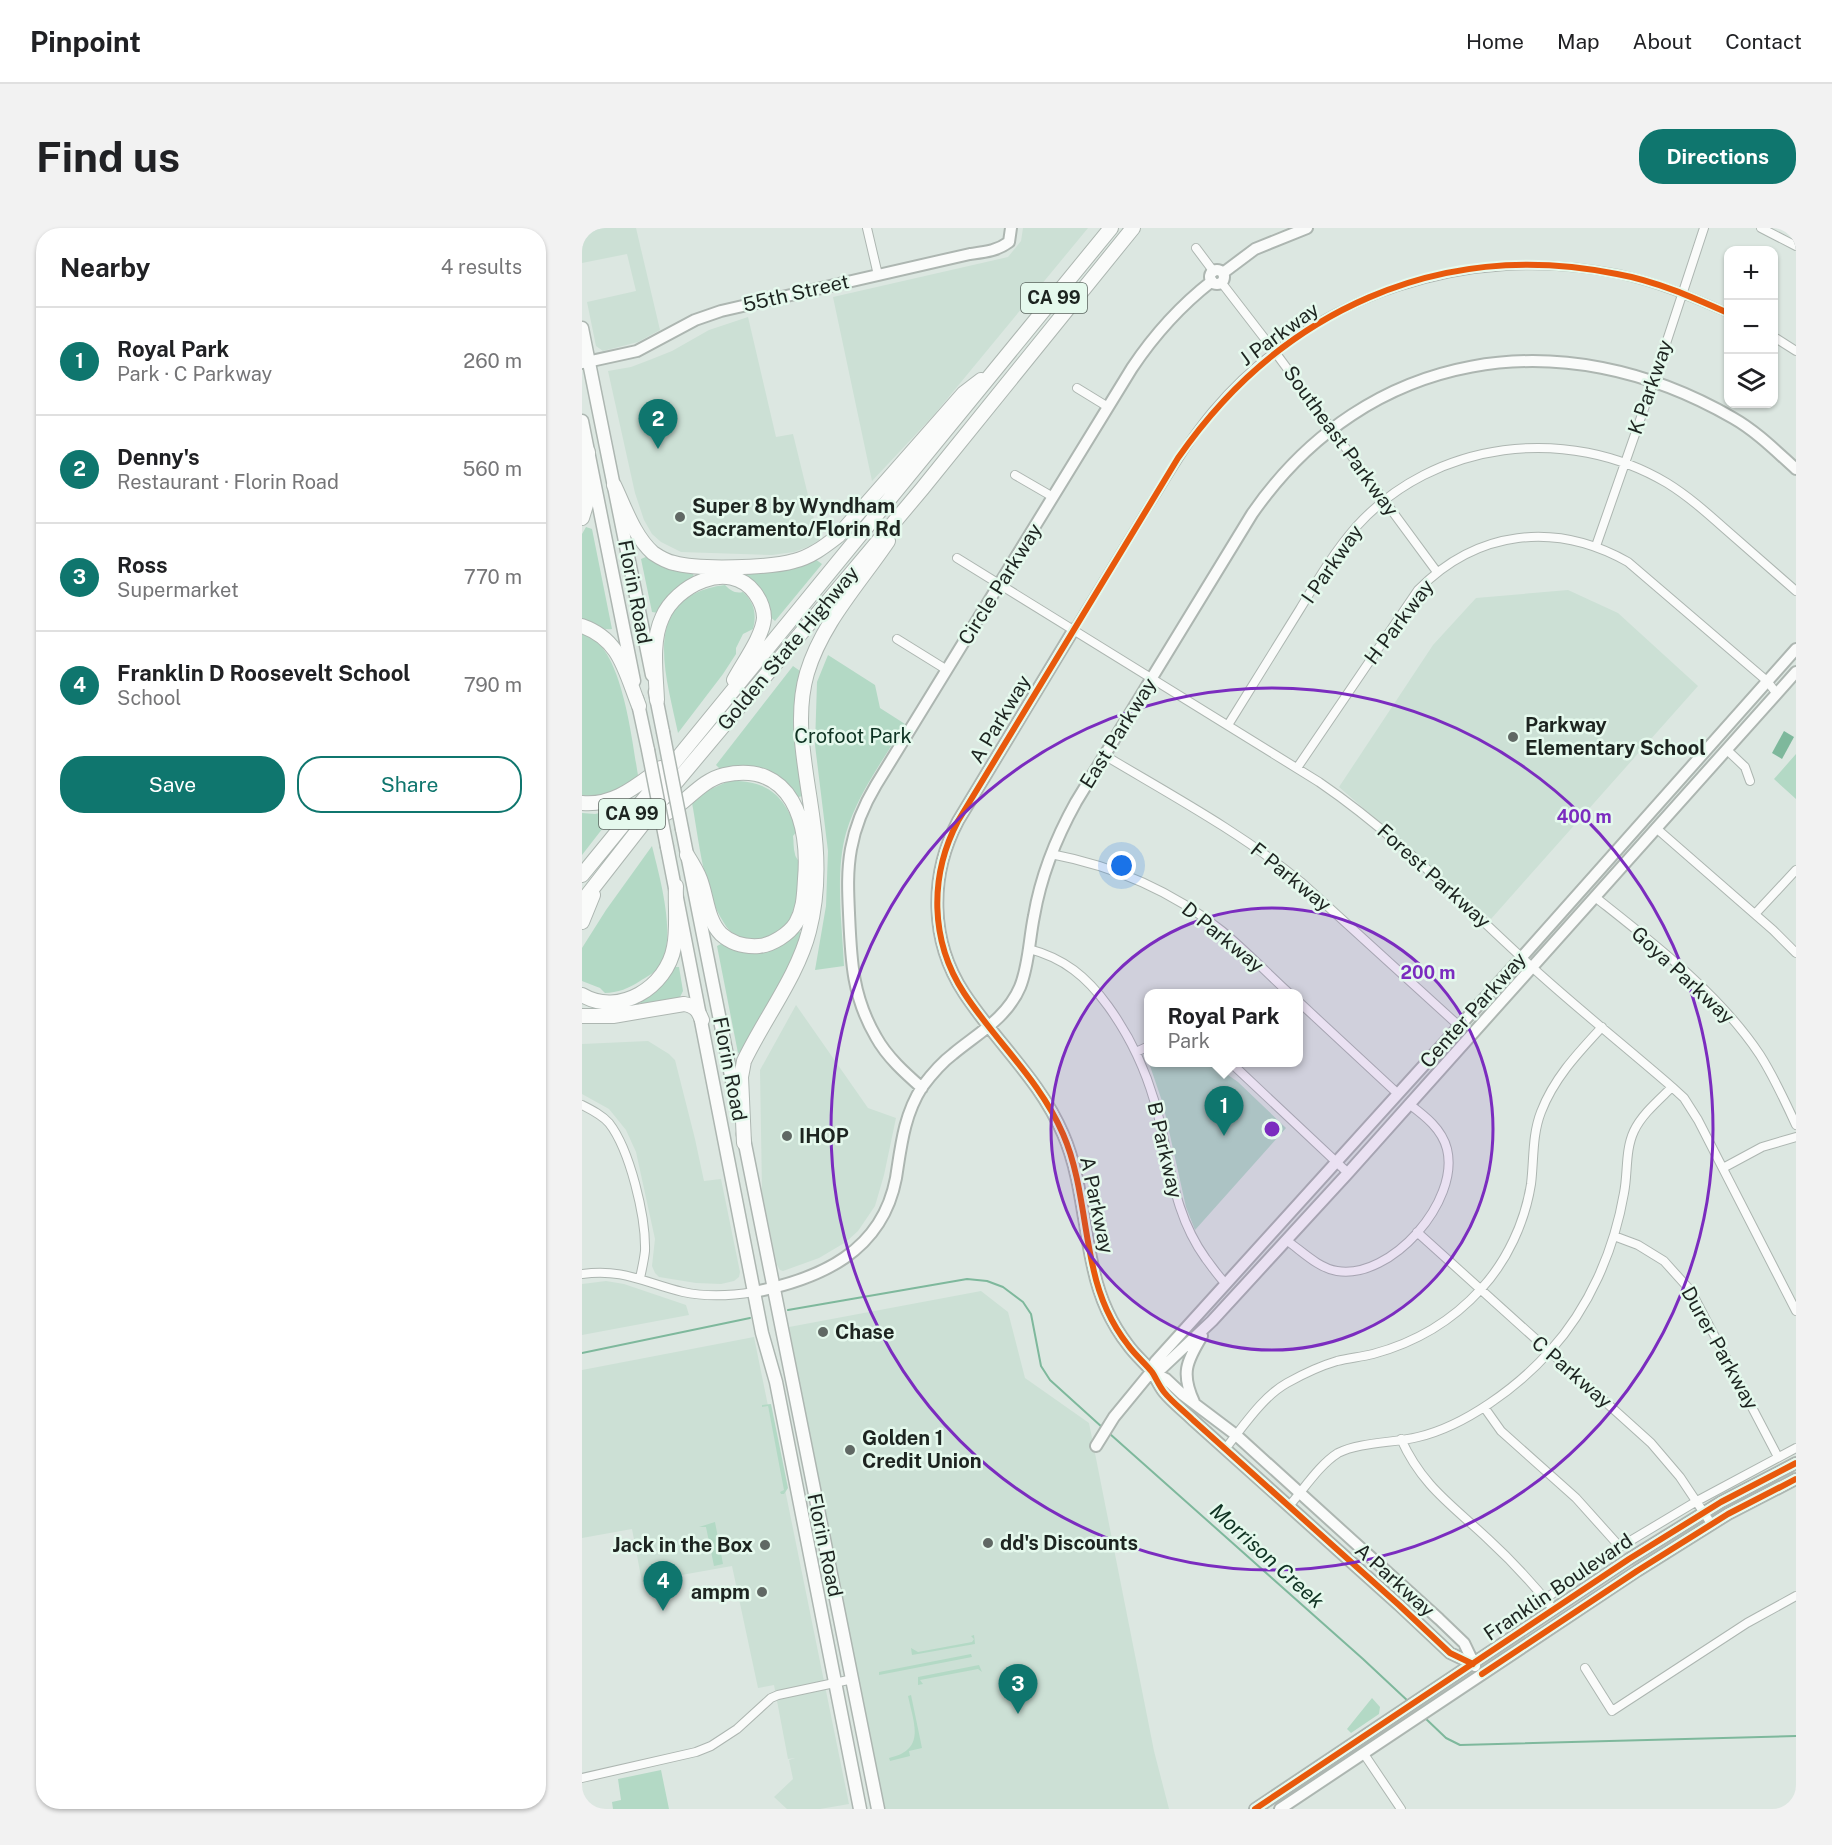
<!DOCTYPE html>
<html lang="en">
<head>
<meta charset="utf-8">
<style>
  :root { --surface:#fff; --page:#f2f2f2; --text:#202124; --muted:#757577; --line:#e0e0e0; --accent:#0f766e }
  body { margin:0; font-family:"Public Sans",sans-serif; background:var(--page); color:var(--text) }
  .controls { position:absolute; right:18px; top:18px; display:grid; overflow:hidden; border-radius:12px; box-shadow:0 2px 4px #0004 }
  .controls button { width:54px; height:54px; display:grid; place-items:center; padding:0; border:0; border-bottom:2px solid var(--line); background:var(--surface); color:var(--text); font:30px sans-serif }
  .you { position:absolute; left:540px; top:638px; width:21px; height:21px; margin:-15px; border:4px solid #fff; border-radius:50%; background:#1a73e8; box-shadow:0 0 0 9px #1a73e833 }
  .badge { display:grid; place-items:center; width:39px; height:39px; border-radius:50%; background:var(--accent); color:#fff; font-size:20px; font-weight:700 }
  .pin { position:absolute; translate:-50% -50px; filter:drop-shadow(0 2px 3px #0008) }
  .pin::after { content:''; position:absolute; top:32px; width:21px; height:18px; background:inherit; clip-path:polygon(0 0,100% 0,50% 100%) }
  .popup { position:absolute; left:562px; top:761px; width:159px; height:78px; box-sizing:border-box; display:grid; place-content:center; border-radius:12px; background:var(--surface); filter:drop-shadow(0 2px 4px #0005); font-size:20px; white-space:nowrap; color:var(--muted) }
  .popup b { font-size:22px; color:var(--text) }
  .popup::after { content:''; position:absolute; left:50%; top:100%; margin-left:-12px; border:12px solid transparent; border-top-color:var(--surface) }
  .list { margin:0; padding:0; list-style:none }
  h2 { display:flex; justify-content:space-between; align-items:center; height:78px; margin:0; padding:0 24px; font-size:26px }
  h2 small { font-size:20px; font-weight:400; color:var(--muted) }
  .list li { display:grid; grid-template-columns:39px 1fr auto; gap:18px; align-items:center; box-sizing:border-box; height:108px; padding:0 24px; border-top:2px solid var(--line) }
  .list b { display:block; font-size:22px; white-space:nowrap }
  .list p { margin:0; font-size:20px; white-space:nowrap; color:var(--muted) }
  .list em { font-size:20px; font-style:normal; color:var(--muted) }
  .actions { display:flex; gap:12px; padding:18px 24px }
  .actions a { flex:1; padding:14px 0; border:2px solid var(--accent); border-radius:24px; text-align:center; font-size:21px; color:var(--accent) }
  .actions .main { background:var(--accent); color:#fff }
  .icon { flex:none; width:33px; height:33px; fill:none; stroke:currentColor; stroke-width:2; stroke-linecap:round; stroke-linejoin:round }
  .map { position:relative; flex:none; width:1214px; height:1581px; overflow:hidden; border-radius:24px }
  header { display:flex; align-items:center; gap:36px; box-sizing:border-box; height:84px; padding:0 30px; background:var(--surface); border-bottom:2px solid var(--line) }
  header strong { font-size:28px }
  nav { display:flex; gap:33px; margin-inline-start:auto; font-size:21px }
  .intro { display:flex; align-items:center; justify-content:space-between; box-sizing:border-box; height:144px; padding:0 36px }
  h1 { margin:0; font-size:42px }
  .button { padding:15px 27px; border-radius:24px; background:var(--accent); color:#fff; font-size:21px; font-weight:700 }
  main { display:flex; gap:36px; padding:0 36px }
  aside { flex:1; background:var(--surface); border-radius:24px; box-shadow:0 2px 4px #0004 }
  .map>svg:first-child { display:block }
  .built { fill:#cce0d5 }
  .green { fill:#b3d9c5 }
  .water { fill:#7eb89c }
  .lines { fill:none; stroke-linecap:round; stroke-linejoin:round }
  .stream { stroke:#7eb89c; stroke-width:2 }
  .street-casing { stroke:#adb6b1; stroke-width:10 }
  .secondary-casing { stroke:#adb6b1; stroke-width:14 }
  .primary-casing { stroke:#adb6b1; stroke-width:15 }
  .highway-casing { stroke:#adb6b1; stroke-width:16 }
  .street { stroke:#fafbfa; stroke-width:8 }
  .secondary { stroke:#fafbfa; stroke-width:10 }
  .primary { stroke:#fafbfa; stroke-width:12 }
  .highway { stroke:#fafbfa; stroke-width:14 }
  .primary-bridge-casing { stroke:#adb6b1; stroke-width:15; stroke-linecap:butt }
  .primary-bridge { stroke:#fafbfa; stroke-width:12 }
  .cycleway-casing { stroke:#e5f9ed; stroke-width:10 }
  .cycleway { stroke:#e8590c; stroke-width:6 }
  .ring { fill:none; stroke:#7b2cbf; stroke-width:3 }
  .poi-dot { fill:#606864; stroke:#e5f9ed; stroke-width:2 }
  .labels { text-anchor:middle; stroke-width:5; stroke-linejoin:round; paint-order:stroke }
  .shield { fill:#e5f9ed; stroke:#59645e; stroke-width:1.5 }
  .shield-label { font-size:18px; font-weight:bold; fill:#1d2420 }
  .street-label { font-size:20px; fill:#1d2420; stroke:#e5f9ed }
  .poi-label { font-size:20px; font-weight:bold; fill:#1d2420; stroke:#e5f9ed; text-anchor:start }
  .park-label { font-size:20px; fill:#0e3222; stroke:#e5f9ed }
  .water-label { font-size:21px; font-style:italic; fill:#103323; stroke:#e5f9ed }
  .centre { fill:#7b2cbf; stroke:#e5f9ed; stroke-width:3 }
  .ring-label { font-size:18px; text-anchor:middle; font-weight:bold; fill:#7b2cbf; stroke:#e5f9ed; stroke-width:5; stroke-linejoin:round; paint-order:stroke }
</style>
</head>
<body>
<header>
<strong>Pinpoint</strong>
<nav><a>Home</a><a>Map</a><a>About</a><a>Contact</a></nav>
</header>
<div class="intro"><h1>Find us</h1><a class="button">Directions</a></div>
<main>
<aside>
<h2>Nearby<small>4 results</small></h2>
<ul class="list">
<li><span class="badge">1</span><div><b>Royal Park</b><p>Park · C Parkway</p></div><em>260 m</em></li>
<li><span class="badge">2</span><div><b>Denny's</b><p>Restaurant · Florin Road</p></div><em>560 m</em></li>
<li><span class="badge">3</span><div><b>Ross</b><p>Supermarket</p></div><em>770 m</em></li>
<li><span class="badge">4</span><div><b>Franklin D Roosevelt School</b><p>School</p></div><em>790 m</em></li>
</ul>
<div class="actions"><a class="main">Save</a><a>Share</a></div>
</aside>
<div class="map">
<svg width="1214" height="1581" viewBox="0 0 1214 1581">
  <rect width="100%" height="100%" fill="#dce7e1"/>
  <path class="built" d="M0,0H3L4,3L21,0H54L78,102L56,114L21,123L14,118L5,74L54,63L45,26L0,35Z
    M441,0H506L351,188L290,253L251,69L426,29L439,13Z
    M166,89L194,209L211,206L237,312L228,318L212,324L190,327L99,324L79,314L70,306L62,292L53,265L26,143L49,139L70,131L90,123L127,102Z
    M986,362L1036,385L1116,458L909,691L757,559L851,417L894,370Z
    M214,777L286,880L314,890L302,947L293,978L276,1003L264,1014L237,1030L201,1043L198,1042L195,1037L180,963L178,842Z
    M66,813L87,826L93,832L113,911L122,953L139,951L158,1044L157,1049L152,1053L139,1056L114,1055L77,1049L73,1045L70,1038L73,1011L54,924L44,902L27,881L0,866V816Z
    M24,1053L42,1056L104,1077L107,1087L0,1107V1056Z
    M399,1063L426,1084L443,1150L507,1195L572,1523L587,1581H302L207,1099Z
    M172,1109L267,1576L238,1581H205L192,1569L211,1551L207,1532L213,1530L206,1531L192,1457L176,1460L150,1338L60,1354L50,1301L0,1310V1142Z"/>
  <path class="green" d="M4,299L10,301L30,401C20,403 10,395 0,393V306Z
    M66,328L83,340L111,345L112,350L77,385L70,384L59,331Z
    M233,331L240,336L193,393L186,387L163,351L166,344Z
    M143,357C148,362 153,366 161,364C172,374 175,386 171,401L161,406L154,420V426L141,446L96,505C84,446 56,368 143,357Z
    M0,406C40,412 50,514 56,547C33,568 31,567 0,570Z
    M246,427L293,457L298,480L323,496C302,531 276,565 264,605C253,644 260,697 262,738L233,742L244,678L246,623L233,517L235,454Z
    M211,438L218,443C208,490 214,521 221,568L216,569C195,546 170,532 138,541L134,537Z
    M1214,526V571L1192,551Z
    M147,553C186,552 202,567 215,603L211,608C212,614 211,620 213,626C213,629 216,631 217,634C219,639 216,647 216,652C215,680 207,712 172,712C160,712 148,706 142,695C121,662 117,612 110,575L120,565Z
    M27,583L31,587L0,627V585L13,586Z
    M70,618C77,647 97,714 76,740C71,746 64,749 58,753C48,760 35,765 23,765L18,760L0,753V720L24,682Z
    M214,703L220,705L206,739L163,823L156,825L135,718L143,714L153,720Z
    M91,739H97L101,763L98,769L59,777L58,773C74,765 82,753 91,739Z
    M567,831V834L629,835L656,854L704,900L613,1002L604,979L581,876L566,832Z
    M189,1176L206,1260L202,1266H199L198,1264L202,1262L186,1178L180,1179V1177Z
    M133,1294L141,1336L132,1338L124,1299H117Z
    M392,1407L393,1416L330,1427L329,1420L336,1424L390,1414L392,1411L389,1408Z
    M389,1426L390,1429L297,1447V1444Z
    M397,1437L400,1444L396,1441L338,1452L341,1456L336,1457V1449Z
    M329,1467L340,1520L327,1523L328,1528L308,1533L307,1530C344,1522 332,1496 326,1468Z
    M790,1470L798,1479L797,1486L769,1505L765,1501Z
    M79,1542L87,1581H31L30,1574L39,1572L36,1551Z"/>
  <path class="water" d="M1202,503L1212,509L1200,531L1190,525Z"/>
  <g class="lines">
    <path class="stream" d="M206,1082L385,1051L405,1053L421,1059L441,1074L449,1086L459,1138L468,1152L521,1200
      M0,1125L168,1090
      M528,1206L781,1431L827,1474
      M842,1489L864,1510L878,1517L1214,1508"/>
    <defs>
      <path id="street" d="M285,0L296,47
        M1179,0L1214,18
        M614,20L632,44
        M639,54L693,124L855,344
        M1192,109L1214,123
        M495,160L526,179
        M433,247L471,269
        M1014,318L1072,152L1122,0
        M375,330L737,554C816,608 881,676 951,740C996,781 1044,819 1090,859L1102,870L1116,892L1214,1083
        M492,401C516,361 541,321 565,281C586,248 605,214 631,183C729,67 887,15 1036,46C1074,54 1110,69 1146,85
        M315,411L365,442
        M646,497C670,459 694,420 718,381C735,353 752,324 774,299C852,212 986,196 1085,255C1106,268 1124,284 1142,300C1166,321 1190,342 1214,363
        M1145,522L1163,539L1168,553
        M522,527C589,567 658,604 719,654L876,797
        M715,540L836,362C895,302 973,293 1046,334L1185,453L1195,466
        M1074,600L1191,702L1214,725
        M469,626C532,638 589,662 640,703C663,722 685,745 708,766
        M1013,669C1071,715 1137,765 1178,827C1192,849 1203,873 1214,897
        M1173,686L1214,642
        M447,721C482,730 505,749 526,778C547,807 562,838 572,872C589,928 588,981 624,1031C631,1040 636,1048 644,1056
        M717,774L815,865
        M554,824L567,818
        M648,834L766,945
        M0,877C10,882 20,887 27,895C48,922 64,989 63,1023C62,1032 60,1041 58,1050
        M1141,940L1180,919L1214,909
        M835,1004L1069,1215L1098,1249L1130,1297
        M1032,1008L1056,1017L1082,1033L1109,1063L1196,1229
        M704,1012C720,1023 736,1040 755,1043C809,1052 878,973 865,921C860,901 843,888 827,876
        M0,1046C41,1040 63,1055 101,1064C124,1069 148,1068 172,1064
        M902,1179L919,1203L994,1270L1038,1319
        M819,1211C840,1258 870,1277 906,1311C930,1333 952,1357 972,1382
        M643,1221C661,1199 680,1169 705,1155C721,1146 738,1138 755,1133C767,1130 779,1129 791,1126C832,1115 870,1093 899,1061C925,1033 943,994 949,956C952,932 950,907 959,884C972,850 996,825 1020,799
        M707,1278C722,1261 737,1237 756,1225C778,1214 812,1215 836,1209C883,1198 936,1159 968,1123C1007,1080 1032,1023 1042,965C1046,945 1043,922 1052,903C1060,886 1077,872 1090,859
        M963,1371L1038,1319L1115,1273L1214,1220
        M1003,1440L1030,1483L1165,1395L1214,1368
        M782,1526L819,1581
        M0,1550L114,1524L129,1518L155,1501L189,1470L196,1467L271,1451"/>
      <path id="secondary" d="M628 49a7 7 0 1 1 14 0a7 7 0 1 1-14 0Z
        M641,45L673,21L725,0
        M0,135L55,123L113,92L139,83L388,26C403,24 415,23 427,14L429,0
        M492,401L376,593C347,648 348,713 382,765C414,814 458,852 481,906C499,947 501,996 511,1039C517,1068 528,1094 546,1117C553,1127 563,1135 570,1144C574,1150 577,1158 582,1164C590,1174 602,1183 611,1192L817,1377L868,1425L891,1436
        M340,860C323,845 305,829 294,809C270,768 269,732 267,685C266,664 265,643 269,621C273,599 282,577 294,557L550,140C572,107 598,78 630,53
        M172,1064C238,1051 300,1024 314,950C319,918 322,887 340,859C349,847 359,835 371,826C395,806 425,790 438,759C447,737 447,712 452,688C459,647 474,610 494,574L670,286C785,120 980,91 1151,190C1174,203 1194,223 1214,241
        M569,1144L580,1140L630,1093L766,945L1214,444
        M570,1144L584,1151L601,1167L654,1207L857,1391L882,1415L893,1438
        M612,1174C599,1146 604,1134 620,1108
        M514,1218L532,1189L569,1144L573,1134L940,729L1214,421
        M673,1581L1047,1331L1139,1274L1214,1235
        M698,1581L1055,1343L1146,1286L1214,1251"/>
      <path id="primary" d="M0,100L70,447
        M0,193L52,453
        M73,464L81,504
        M55,471L66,522
        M100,601L156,883
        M85,619L180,1105L194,1154L278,1581
        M161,906L296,1581"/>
      <path id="highway" d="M32,257C43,280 52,308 71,325C77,329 86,334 92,335C116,342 188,340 212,333C229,329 243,318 256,308L382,165L399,152
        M0,290L4,277L6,224
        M0,398C38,411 43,443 57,478
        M75,472C74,446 69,414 80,390C93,358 147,330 173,365C178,372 182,381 182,390C181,408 161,435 152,452
        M0,575C32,578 54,558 79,540
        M69,593C78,588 89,584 97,577C111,566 124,551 142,547C210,532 228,596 223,651C222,666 222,681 214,695C207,706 190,717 177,718C162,719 150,716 139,706C125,692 125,669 118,651C115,643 110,635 105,627
        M0,647L529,0
        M0,674L85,565L340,261L551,0
        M0,694L11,667
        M0,767C37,789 85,759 92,719C96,700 93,678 94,658
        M0,788H31L102,776C113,778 116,782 120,792
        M162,915L159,849L162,833C182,791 216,747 227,703C236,668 236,629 231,594C225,545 211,493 225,445C240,395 277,356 306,313"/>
    </defs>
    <use href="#street" class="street-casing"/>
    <use href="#secondary" class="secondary-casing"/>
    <use href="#primary" class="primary-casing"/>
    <use href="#highway" class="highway-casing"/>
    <use href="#street" class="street"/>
    <use href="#secondary" class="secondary"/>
    <use href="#primary" class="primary"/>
    <use href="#highway" class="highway"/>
    <defs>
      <path id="primary-bridge" d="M81,504L100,601
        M66,522L85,619"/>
    </defs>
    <use href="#primary-bridge" class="primary-bridge-casing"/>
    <use href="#primary-bridge" class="primary-bridge"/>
    <defs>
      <path id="cycleway" d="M891,1436L868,1425L817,1377L611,1192C602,1183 590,1174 582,1164C577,1158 574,1150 570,1144C563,1135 553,1127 546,1117C528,1094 517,1068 511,1039C501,996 499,947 481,906C458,852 414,814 382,765C348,713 347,648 376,593L596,230C698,83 857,10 1035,46C1074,53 1110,69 1146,85
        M900,1446L1055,1343L1146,1286L1214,1251
        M673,1581L1047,1331L1139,1274L1214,1235"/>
    </defs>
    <use href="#cycleway" class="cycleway-casing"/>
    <use href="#cycleway" class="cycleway"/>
  </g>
  <circle cx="690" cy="901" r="221" fill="#7b2cbf" fill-opacity=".12"/>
  <g class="ring">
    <circle cx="690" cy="901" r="221"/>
    <circle cx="690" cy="901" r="441"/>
  </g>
  <g class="poi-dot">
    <circle cx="98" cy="289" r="6"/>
    <circle cx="931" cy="509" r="6"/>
    <circle cx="205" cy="908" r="6"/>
    <circle cx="241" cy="1104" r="6"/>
    <circle cx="268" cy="1222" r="6"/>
    <circle cx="406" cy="1315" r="6"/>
    <circle cx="183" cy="1317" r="6"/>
    <circle cx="180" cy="1364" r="6"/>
  </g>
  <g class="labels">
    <g class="shield">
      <rect x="439" y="55" width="66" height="30" rx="4.5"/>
      <rect x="17" y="571" width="66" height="30" rx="4.5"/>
    </g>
    <g class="shield-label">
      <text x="472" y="76">CA 99</text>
      <text x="50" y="592">CA 99</text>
    </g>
    <g class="street-label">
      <text transform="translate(214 65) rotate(-13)" y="7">55th Street</text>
      <text transform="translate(697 106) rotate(-36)" y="7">J Parkway</text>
      <text transform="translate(1068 159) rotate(-71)" y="7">K Parkway</text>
      <text transform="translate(759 213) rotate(54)" y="7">Southeast Parkway</text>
      <text transform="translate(750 336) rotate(-55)" y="7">I Parkway</text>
      <text transform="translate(418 356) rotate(-58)" y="7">Circle Parkway</text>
      <text transform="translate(53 364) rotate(79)" y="7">Florin Road</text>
      <text transform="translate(817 394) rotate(-53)" y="7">H Parkway</text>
      <text transform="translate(206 420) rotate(-50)" y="7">Golden State Highway</text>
      <text transform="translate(418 491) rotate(-59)" y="7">A Parkway</text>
      <text transform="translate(536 505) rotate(-58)" y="7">East Parkway</text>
      <text transform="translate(852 648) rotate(42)" y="7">Forest Parkway</text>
      <text transform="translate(709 649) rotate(39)" y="7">F Parkway</text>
      <text transform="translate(641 709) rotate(39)" y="7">D Parkway</text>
      <text transform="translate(1101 747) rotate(43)" y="7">Goya Parkway</text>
      <text transform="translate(891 782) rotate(-48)" y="7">Center Parkway</text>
      <text transform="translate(148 841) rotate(79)" y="7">Florin Road</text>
      <text transform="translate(583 922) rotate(77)" y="7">B Parkway</text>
      <text transform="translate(515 977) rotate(78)" y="7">A Parkway</text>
      <text transform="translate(1138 1120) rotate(61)" y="7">Durer Parkway</text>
      <text transform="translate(990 1144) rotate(41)" y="7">C Parkway</text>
      <text transform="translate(243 1317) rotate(78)" y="7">Florin Road</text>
      <text transform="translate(813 1352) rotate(42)" y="7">A Parkway</text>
      <text transform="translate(976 1359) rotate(-34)" y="7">Franklin Boulevard</text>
    </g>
    <g class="poi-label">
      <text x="110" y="285">Super 8 by Wyndham<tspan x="110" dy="23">Sacramento/Florin Rd</tspan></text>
      <text x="943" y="504">Parkway<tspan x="943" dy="23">Elementary School</tspan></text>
      <text x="217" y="915">IHOP</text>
      <text x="253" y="1111">Chase</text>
      <text x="280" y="1217">Golden 1<tspan x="280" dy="23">Credit Union</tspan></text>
      <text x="418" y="1322">dd's Discounts</text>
      <text x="171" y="1324" text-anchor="end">Jack in the Box</text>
      <text x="168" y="1371" text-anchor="end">ampm</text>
    </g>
    <g class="park-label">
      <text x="271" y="515">Crofoot Park</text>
    </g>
    <g class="water-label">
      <text transform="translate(685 1328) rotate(42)" y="7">Morrison Creek</text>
    </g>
  </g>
  <circle cx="690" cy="901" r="9" class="centre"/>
  <g class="ring-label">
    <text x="1002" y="595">400 m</text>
    <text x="846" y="751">200 m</text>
  </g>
</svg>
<div class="controls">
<button>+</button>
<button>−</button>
<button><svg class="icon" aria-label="layers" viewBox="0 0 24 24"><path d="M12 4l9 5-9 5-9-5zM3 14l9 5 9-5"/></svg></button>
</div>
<div class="you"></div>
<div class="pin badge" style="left:642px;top:908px">1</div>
<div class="popup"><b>Royal Park</b>Park</div>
<div class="pin badge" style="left:76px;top:221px">2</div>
<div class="pin badge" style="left:436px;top:1486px">3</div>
<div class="pin badge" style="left:81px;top:1383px">4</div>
</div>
</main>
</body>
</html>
